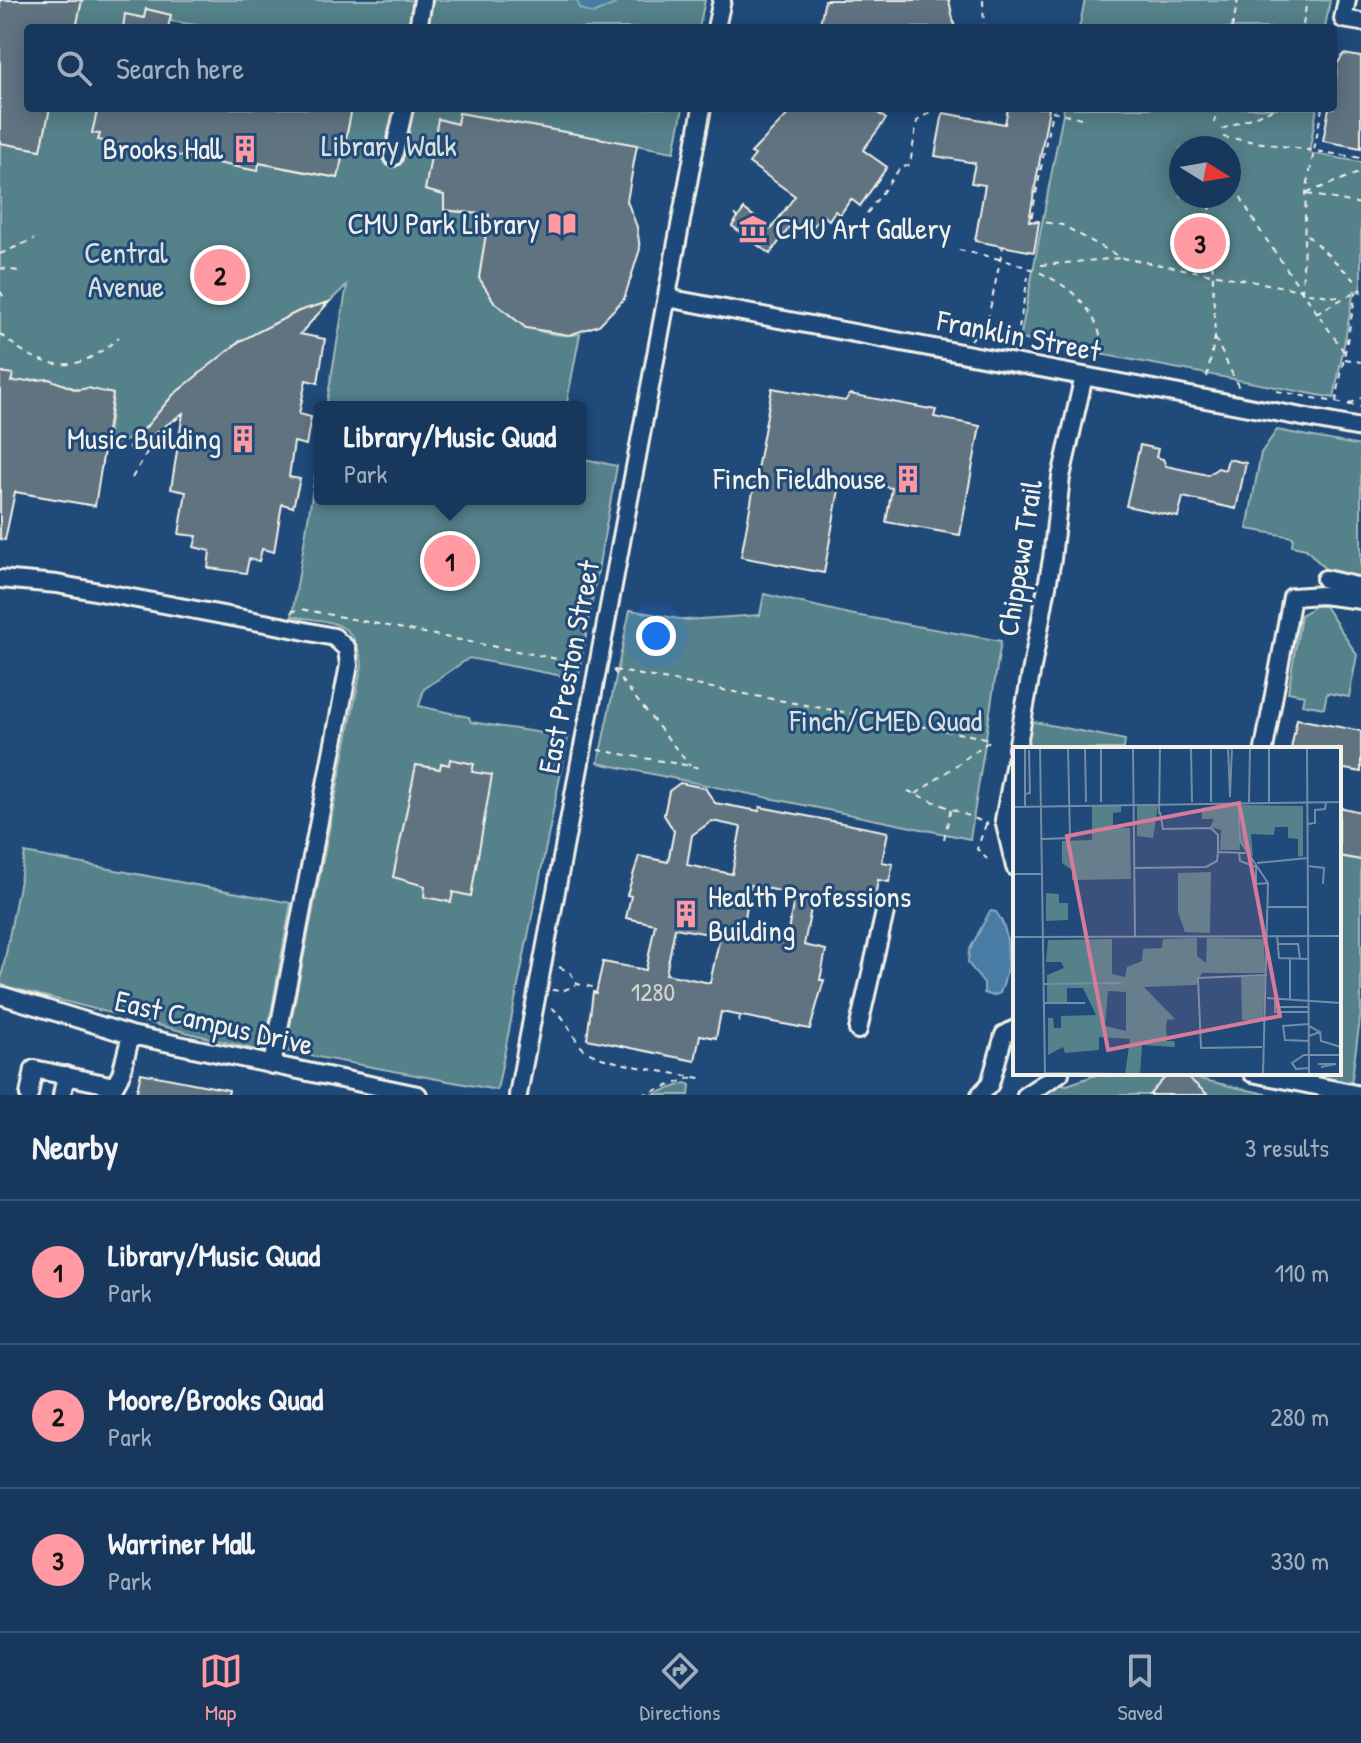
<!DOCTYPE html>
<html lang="en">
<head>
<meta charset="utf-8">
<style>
  :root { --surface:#17385c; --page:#203f62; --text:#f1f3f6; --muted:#9eacbb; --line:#365272; --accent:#ff9aa2 }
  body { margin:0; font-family:"Patrick Hand",sans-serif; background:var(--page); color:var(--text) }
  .compass { position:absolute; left:1169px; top:136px; width:72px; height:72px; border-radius:50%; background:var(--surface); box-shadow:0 4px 20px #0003; rotate:101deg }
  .you { position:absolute; left:656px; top:636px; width:28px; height:28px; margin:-20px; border:6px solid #fff; border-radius:50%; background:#1a73e8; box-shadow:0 0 0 12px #1a73e833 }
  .badge { display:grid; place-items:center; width:52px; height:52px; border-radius:50%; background:var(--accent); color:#111; font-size:26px; font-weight:700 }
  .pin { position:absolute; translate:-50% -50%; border:4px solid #fff; box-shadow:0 2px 8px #0006 }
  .popup { position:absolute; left:314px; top:401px; width:272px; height:104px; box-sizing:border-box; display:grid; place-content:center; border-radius:8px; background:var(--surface); filter:drop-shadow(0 2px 6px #0005); font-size:26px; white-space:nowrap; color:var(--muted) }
  .popup b { font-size:30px; color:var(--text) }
  .popup::after { content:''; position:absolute; left:50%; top:100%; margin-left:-16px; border:16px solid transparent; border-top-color:var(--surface) }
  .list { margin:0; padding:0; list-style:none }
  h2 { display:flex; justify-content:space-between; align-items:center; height:104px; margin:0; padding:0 32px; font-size:34px }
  h2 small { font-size:26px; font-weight:400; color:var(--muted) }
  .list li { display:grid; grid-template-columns:52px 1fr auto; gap:24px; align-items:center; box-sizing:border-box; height:144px; padding:0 32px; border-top:2px solid var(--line) }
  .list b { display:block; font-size:30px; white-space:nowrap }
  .list p { margin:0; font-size:26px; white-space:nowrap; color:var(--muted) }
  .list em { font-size:26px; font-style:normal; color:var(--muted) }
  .icon { flex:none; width:44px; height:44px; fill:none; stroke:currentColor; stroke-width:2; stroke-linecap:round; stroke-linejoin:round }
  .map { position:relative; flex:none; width:1361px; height:1095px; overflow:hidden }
  .search { position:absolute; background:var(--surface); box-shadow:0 4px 20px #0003; left:24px; right:24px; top:24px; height:88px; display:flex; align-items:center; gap:20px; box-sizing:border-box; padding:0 28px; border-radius:8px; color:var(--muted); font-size:30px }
  .sheet { height:536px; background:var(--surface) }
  nav { display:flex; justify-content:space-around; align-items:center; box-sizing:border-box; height:112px; border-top:2px solid var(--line); background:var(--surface); font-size:22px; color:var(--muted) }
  nav a { display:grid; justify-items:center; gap:4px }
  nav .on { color:var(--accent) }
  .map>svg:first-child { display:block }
  .green { fill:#54818a; stroke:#a4b9b9; stroke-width:2; fill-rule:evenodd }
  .water { fill:#487ca5; stroke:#8dabc0; stroke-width:2 }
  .building { fill:#607381; stroke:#f4f1e8; stroke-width:2; fill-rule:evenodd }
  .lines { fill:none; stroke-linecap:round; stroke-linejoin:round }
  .minor-casing { stroke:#f4f1e8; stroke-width:22 }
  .path { stroke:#f4f1e8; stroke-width:2; stroke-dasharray:6 6; stroke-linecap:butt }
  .minor { stroke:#1f4a7a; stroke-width:16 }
  .labels { text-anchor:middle; stroke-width:6; stroke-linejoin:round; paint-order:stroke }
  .number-label { font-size:26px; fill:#cfd2ce }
  .park-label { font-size:30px; fill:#dce0da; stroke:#1f4a7a }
  .poi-label { font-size:30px; fill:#f4f1e8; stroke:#1f4a7a; text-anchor:end }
  .street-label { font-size:30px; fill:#f4f1e8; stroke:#1f4a7a }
  .inset-road { fill:none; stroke:#748da6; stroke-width:2 }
  .view { fill:#d87a9a; fill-opacity:0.15; stroke:#d87a9a; stroke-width:4 }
  .inset-edge { fill:none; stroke:#f4f1e8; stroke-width:4 }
</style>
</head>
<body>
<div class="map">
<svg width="1361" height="1095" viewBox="0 0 1361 1095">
  <rect width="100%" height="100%" fill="#1f4a7a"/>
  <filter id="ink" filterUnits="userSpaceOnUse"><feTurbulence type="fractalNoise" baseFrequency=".0125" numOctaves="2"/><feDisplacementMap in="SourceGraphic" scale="16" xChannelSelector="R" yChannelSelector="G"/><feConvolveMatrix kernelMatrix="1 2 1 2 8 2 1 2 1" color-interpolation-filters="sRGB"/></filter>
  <g filter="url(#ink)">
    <path class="green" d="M82,0H705L699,28H216L170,21L171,15L146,9L144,18L126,15L123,28H76Z
      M1085,0H1330L1325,28H1079Z
      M50,108H97L93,132L100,134L99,140L257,170L259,163L338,178L352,108H683L674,152L460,113L457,124L439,119L425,190L444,195V210L489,215L479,278C503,315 534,341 580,334L566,407H326L347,285L329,302L299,311L241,341L138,436L107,448L113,394C101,391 84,392 74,388C53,380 31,374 10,387L13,374L0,372V143L40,150Z
      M1064,108H1317L1309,153L1361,162V292L1354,291L1334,398L1020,339ZM1181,148H1229V196H1181Z
      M1277,430L1361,446V583L1334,578L1306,549L1292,546L1293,537L1247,529L1261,453Z
      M320,447V499H580V458L617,466L578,679L469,658L424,689L419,706L469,717L471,722L568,737L497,1090L285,1051L362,664C354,618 331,623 292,616Z
      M764,594L849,614L1001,641L970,839L598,763L630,610L685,620L760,615Z
      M1315,606H1325L1357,655L1349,697L1327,693L1324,708L1302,704L1304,695L1288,692L1301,615Z
      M1030,721L1125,740L1124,749H1025Z
      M25,853L291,903L264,1052L0,985Z
      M1339,856L1361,860V1012L1350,1092L1252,1073H1339Z
      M1102,1073H1173L1270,1095H1041L1057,1083L1067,1085Z
      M686,1083L690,1085L689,1095H651Z"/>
    <path class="water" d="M577,0H615V4L593,14L580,9Z
      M990,911L996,912C1012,932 1010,970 1000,993L993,996L984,993V984L968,963L969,951Z"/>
    <path class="building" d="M0,0H82L76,28H28V108H50L41,150L0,143Z
      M825,0H949L955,28H819Z
      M146,9L171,15L168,28H123L125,14L144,18Z
      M1344,54L1361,57V148L1323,141L1329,108H1333L1337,64Z
      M98,108H352L338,178L259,163L258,171L98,140L100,134L92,133Z
      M794,108H871L886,119L863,150L887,167L860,206L851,199L840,215L835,211L829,220L822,215L807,235L792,224L770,254L732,226L744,209L771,229L795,196L749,163L755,155L751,153Z
      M1008,108H1049L1029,221L1039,222L1034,252L975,241L985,185L971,183L975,163L935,156L943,113L1005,124Z
      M459,113L637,145L627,201L637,227L640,249L624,299L599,325L569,335L526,328L495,303L479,278L489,215L444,210V195L425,190L438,119L457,124Z
      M329,302L300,334L325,339L318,383L306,380L299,414L311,417L306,445L294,442L289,477L300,479L293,507L282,504L274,552L262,549L259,561L249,559L246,573L208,568L210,551L194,547L197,536L179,534L186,492L171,489L183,413L132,450L129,447L173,395L240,341L299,311Z
      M0,372L13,374L11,382L49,379L77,390L88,388L113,394L95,506L15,492L5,540L0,539Z
      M772,388L845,401L850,394L936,410L934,417L980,426L960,535L886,522L892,488L841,478L824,573L741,557Z
      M1140,445L1158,449L1156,457L1163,459L1166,466L1208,475L1218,468L1225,470L1228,459L1246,463L1236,509L1183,497L1178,517L1126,506Z
      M1297,719L1361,731V772L1339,768V749H1291Z
      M450,759L474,764L472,772L492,775L471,896L453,892L451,902L424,897L425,886L393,877L416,765L440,769L441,763L449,765Z
      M680,783L705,788L715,803L759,811L760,807L888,832L882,862L893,864L889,882L878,880L873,909L813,898L804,945L826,950L820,980H824L810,1029L721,1012L716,1038L700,1035L695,1061L587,1039L593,992L596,993L603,962L646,970L655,924L626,918L631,896L627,895L639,856L668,862L674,831L664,815L669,791ZM712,821L741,827L732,874L687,865L692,835ZM751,885L795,894L786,942L742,933ZM675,928L720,936L710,983L666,974Z
      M1339,807L1361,812V860L1339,856Z
      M141,1073L229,1090L228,1095H136Z
      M1169,1073H1183L1208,1095H1149Z"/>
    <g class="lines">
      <defs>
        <path id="minor" d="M1347,0L1343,19L1361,22
          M418,28L423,0
          M716,28L722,0
          M393,157L404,108
          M667,298L1361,428
          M0,579L57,584L281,626L334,637L347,649L349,665L272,1065
          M1325,579L1361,587
          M1017,749L1052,559L1061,477L1084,376
          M1264,749L1292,597L1322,595L1361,600
          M1015,762L1004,820L1015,867
          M0,995L131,1035L418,1095
          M858,1030L885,912
          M1252,1073L1361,1095
          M110,1094L121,1074L131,1035
          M29,1095L34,1069L114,1086
          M62,1095L66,1075
          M518,1095L702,108
          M980,1095L990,1084L1004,1035L1015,1029
          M1026,1095L1060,1073"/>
      </defs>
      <use href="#minor" class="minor-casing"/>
      <path class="path" d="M983,0L984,28
        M1303,25L1307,0
        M1232,28L1238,0
        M1333,49L1336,34
        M1322,108L1306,193L1302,292L1344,298
        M1081,118L1052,111L1031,220L1062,225L1122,258L1301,290
        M1214,123L1217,108
        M1222,129L1276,108
        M1223,137L1361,158
        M1207,146V148
        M1213,147V148
        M1229,176L1257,226L1345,353
        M1307,193L1361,172
        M1307,194L1361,204
        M735,214L738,218
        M860,223L900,168L910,165L917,121L936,108
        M1307,235L1361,286
        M959,250C1021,263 1096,278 1104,355
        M0,254L34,239
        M1041,265L1121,258
        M0,268L23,272
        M0,291L6,301
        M1316,313L1361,289
        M0,334C44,371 75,377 119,337
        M1215,338L1240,390
        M971,340L987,320
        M1017,340L1028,277
        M995,343L988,319L1003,246
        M1345,359L1361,362
        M1207,377L1215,337L1210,196
        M1277,391L1361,407
        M1336,402L1356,292
        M1349,404L1361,398
        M132,478L154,440L183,413
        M291,612L301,609L583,664
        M613,670L690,766
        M614,670L991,739
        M598,750L702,768
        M908,791L988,824
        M916,794L991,740
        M986,824L977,849L987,859
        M944,839L951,808
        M559,967L570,972L577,984L597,988
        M552,990L562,991L576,985
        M551,1008C568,1016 571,1039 586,1051C603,1063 677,1074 701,1078
        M739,1023L740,1015
        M642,1095L694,1077"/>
      <use href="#minor" class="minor"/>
    </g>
  </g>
  <defs>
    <symbol id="building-bare" viewBox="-9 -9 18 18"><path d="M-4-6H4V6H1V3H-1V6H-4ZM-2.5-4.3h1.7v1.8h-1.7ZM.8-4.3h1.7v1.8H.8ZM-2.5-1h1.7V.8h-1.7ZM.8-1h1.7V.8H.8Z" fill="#ff9aa2" stroke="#1f4a7a" stroke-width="2.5" paint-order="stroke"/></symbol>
    <symbol id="library-bare" viewBox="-9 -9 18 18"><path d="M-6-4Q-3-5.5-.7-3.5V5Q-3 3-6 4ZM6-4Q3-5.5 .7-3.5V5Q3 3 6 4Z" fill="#ff9aa2" stroke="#1f4a7a" stroke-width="2.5" paint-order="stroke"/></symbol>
    <symbol id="museum-bare" viewBox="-9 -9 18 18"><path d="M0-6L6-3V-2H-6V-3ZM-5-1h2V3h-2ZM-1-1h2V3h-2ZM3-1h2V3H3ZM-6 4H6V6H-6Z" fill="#ff9aa2" stroke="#1f4a7a" stroke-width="2.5" paint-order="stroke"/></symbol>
  </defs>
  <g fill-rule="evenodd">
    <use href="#building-bare" x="225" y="129" width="40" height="40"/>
    <use href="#library-bare" x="542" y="204" width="40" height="40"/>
    <use href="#museum-bare" x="733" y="209" width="40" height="40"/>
    <use href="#building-bare" x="223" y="419" width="40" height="40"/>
    <use href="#building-bare" x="888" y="459" width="40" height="40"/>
    <use href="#building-bare" x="666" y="894" width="40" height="40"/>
  </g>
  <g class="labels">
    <g class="number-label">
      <text x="653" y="1001">1280</text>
    </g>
    <g class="park-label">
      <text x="389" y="156">Library Walk</text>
      <text x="126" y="263">Central<tspan x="126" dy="34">Avenue</tspan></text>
      <text x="886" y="731">Finch/CMED Quad</text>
    </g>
    <g class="poi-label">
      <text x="223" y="159">Brooks Hall</text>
      <text x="540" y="234">CMU Park Library</text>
      <text x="775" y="239" text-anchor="start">CMU Art Gallery</text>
      <text x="221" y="449">Music Building</text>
      <text x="886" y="489">Finch Fieldhouse</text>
      <text x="708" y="907" text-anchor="start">Health Professions<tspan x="708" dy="34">Building</tspan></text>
    </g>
    <g class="street-label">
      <text transform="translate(1019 336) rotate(11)" y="10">Franklin Street</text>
      <text transform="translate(1020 558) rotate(-81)" y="10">Chippewa Trail</text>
      <text transform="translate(569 667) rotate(-79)" y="10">East Preston Street</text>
      <text transform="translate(214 1023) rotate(13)" y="10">East Campus Drive</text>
    </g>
  </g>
  <g transform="translate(1013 747)">
    <rect width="328" height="328" fill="#1f4a7a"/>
    <path d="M124,58H145L140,91L124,89ZM226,58L228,92L229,58L290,59V109L285,110V92L275,91V80H262L261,88L238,87L240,110L227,94V103H207L208,83L197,80L201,72H189V61ZM79,59H108V65L100,66V81H117L118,132L59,133V123L49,116V94L79,93ZM198,125L197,186L172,185L165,165V126ZM33,146L46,147V156H55V173L33,174ZM184,191V209L193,216L194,191L251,192L252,226H189L183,238L131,240L162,272L154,273L153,281L154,294H161L162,300L129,298L127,328H112L117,292L86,290V303L52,306L50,300L35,308V271H40L41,281H48V269L83,268L70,241H54V256H34V228L51,221L48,215H33L35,193L99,192V227L112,230L114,220L129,214L130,202L149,201L150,192ZM95,244L113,245V284L92,279ZM252,229L250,273H229L228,230Z" fill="#54818a" fill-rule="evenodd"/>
    <path class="inset-road" d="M12,0V59M27,0L32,328M72,0L73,55M88,0V55M120,0L122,189M178,0L179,55M215,0L217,50L219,0M294,0L296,328M327,0V55M12,47L17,46L16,3M198,55V0M226,55L227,94L255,136L250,328M236,55L237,0M256,55V0M0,60L328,55M147,65L150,82L198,81L205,88V105M146,67L147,0M295,77L302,76V63L312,62L313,55M29,92L57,91L55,0M226,105L227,114L243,120V137L255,136M244,116L295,111M295,119L311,121L310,137M121,121L193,120L204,114L205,105L233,106M0,127H29M255,160H295M264,188L266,211L296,212M0,190L328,189M264,197H285L287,212M277,212V253M31,237L108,236M254,251L328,256M262,252V265H296M31,256H72M262,260H296M296,277L270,279L272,293L296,294M307,285L308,294L328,300M296,289L307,285L296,279M249,300L188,301L185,231L254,228M305,317H323L308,320M296,321L283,322L279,316L291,308H328M32,326L116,327"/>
    <path class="view" d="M226,56L267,269L95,303L54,89Z"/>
    <rect width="328" height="328" class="inset-edge"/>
  </g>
</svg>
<svg class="compass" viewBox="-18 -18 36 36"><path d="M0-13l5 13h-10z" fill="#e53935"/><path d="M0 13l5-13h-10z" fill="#9eacbb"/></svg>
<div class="you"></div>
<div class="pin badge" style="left:450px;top:561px">1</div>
<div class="popup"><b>Library/Music Quad</b>Park</div>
<div class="pin badge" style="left:220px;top:275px">2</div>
<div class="pin badge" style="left:1200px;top:243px">3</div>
<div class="search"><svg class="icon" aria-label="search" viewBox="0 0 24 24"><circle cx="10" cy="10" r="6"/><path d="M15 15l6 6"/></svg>Search here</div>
</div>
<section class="sheet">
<h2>Nearby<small>3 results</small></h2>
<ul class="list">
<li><span class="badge">1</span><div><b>Library/Music Quad</b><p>Park</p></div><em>110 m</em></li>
<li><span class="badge">2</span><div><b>Moore/Brooks Quad</b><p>Park</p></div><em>280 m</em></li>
<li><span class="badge">3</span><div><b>Warriner Mall</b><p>Park</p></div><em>330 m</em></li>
</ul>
</section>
<nav>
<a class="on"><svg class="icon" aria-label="map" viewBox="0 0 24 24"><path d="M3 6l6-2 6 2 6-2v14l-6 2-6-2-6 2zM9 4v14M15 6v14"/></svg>Map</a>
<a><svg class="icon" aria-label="directions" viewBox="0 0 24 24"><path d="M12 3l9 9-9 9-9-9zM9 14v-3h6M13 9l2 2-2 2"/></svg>Directions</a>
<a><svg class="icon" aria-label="saved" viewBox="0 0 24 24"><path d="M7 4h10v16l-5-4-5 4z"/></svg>Saved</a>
</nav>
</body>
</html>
